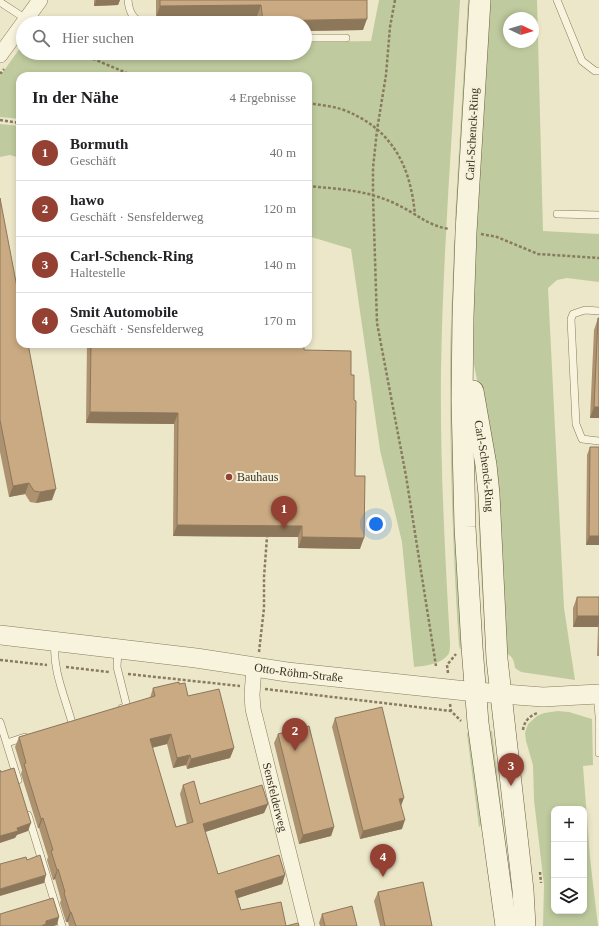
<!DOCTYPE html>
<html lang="de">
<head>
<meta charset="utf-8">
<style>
  :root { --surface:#fff; --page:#f2f2f2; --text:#202124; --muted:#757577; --line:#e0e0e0; --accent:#944032 }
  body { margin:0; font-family:Georgia,serif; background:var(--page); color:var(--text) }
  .controls { position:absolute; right:12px; bottom:12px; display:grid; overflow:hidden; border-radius:8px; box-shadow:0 2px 6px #0003 }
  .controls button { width:36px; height:36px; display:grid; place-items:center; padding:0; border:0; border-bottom:1px solid var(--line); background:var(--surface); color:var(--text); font:20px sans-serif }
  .compass { position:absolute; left:503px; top:12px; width:36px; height:36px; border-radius:50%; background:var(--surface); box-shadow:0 2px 6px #0003; rotate:94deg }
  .you { position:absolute; left:376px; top:524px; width:14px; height:14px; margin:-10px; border:3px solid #fff; border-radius:50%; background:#1a73e8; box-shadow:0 0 0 6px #1a73e833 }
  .badge { display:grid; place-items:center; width:26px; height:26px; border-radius:50%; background:var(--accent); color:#fff; font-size:13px; font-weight:700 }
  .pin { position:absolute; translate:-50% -33px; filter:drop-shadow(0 1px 2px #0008) }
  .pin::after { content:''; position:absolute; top:21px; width:14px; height:12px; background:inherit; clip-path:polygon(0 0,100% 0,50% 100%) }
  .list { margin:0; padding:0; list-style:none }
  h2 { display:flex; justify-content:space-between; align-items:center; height:52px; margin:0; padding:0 16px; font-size:17px }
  h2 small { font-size:13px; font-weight:400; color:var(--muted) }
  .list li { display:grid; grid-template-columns:26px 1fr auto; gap:12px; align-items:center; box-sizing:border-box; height:56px; padding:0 16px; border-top:1px solid var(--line) }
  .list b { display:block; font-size:15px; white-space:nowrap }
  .list p { margin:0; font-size:13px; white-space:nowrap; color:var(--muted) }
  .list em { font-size:13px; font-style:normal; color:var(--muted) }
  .icon { flex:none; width:22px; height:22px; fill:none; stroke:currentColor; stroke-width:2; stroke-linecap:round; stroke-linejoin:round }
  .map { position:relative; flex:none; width:599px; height:926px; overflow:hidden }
  .search { position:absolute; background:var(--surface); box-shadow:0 2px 6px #0003; left:16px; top:16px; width:296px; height:44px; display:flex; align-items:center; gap:10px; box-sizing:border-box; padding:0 14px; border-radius:22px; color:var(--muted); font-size:15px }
  .panel { position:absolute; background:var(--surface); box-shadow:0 2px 6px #0003; left:16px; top:72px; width:296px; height:276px; border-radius:12px }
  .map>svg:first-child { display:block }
  .green { fill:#bfcb9e; fill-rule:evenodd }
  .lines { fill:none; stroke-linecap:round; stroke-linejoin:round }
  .service-casing { stroke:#887b5f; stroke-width:8 }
  .minor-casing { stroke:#887b5f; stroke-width:16 }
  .tertiary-casing { stroke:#887b5f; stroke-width:20 }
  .secondary-casing { stroke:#6a5c42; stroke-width:22 }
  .path { stroke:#887b5f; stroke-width:2.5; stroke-dasharray:3 2; stroke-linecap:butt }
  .service { stroke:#f8f3dd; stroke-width:7 }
  .minor { stroke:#f8f3dd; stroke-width:15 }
  .tertiary { stroke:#f8f3dd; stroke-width:19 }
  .secondary { stroke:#f8f3dd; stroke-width:21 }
  .wall { fill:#ad9270 }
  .shaded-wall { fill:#8d775b }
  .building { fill:#c9aa82; stroke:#8d775b }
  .poi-dot { fill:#944032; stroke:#f4f0d9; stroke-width:1.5 }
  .labels { text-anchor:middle; stroke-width:4; stroke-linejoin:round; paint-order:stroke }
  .street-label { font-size:12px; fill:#3a3121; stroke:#f4f0d9 }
  .poi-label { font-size:12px; fill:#3a3121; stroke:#f4f0d9; text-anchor:start }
</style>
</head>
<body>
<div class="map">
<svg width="599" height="926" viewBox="0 0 599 926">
  <rect width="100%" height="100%" fill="#ede7ca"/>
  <path class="green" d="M379,0H460C453,124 443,248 441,372C440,462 445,553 450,643C450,646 450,650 449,653C443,664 425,666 414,667L402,542L380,450L351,249L308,236V76H20V119L0,117V76L23,44V53H305V42L371,41Z
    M468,0H474L457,226L455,219Z
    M489,0H537L543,231L599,234V282L567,278L557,280L548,288L564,608L575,680L521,672L515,668C514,660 513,657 506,653L495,467L474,365L472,294ZM509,18H533V42H509Z
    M43,16L97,23H39Z
    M0,124L20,126V158L10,155L0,157Z
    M455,239L464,650L460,649L459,646C453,555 450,464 450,372C450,329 453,285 454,241Z
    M477,472H482L486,653L480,554Z
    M558,711L569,712L592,719L593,765L583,766L590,858L598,926H543L544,885L534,800L533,765L526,741L525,733L528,724L537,716L544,713ZM554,809H584V911H554Z
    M469,730L483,824L479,827L467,734Z
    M487,730L492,731L505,838L500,837Z"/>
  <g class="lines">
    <defs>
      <path id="service" d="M128,0C129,11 132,18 142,23
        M557,0L582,61L595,71H599
        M0,2L26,19
        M305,38H346
        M557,214L599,215
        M599,311L585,310L573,314L571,319L576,424L582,439L599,441
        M55,642C52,669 65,697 72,723
        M118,650L117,667L127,707L122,708
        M597,694L599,716
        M599,720V753
        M0,722L18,780
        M7,743L25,737
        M28,815L62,926"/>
      <g id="minor">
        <path d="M0,55L40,0"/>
        <path id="s1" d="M254,667L252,695L253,709L307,926"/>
      </g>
      <g id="tertiary">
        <path id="s2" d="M0,635L196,658L287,672L476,692L543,697L599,694"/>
      </g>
      <g id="secondary">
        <path d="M480,0L466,232L463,317L462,400L465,527L472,647L478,723L506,926"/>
        <path id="s3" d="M473,391L486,465L489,494L497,659L523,890L525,926"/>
      </g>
    </defs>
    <use href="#service" class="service-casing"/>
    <use href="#minor" class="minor-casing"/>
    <use href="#tertiary" class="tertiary-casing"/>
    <use href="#secondary" class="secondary-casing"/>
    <path class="path" d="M395,0L390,27L386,75L377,130L373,168V195L377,323L406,476L436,666
      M79,53L134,76
      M0,74L4,69
      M308,103C319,105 331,106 341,109C391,127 411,165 415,216
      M0,120L20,123
      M308,186C339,189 367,190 396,204C416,213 426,225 449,229
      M481,234L497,237L538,254L599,258
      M259,652L264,608V577L267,537
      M0,660L47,665
      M66,667L109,672
      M448,673L447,665L456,654
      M128,674L240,686
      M265,689L451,711
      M450,704L451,711L461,721
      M523,730C524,721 530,716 537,713
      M540,872L541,883"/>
    <use href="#service" class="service"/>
    <use href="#minor" class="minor"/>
    <use href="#tertiary" class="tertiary"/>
    <use href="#secondary" class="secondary"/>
  </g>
  <path class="wall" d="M94,0H120L118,5L94,6Z
    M156,0H367L363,30L305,31V23H258L257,16L156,17Z
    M0,198L52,500L36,503L30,502L25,494L9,497L0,452Z
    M598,318L599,418H590L594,330Z
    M87,344H304V350L351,375L354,400L355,476L360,549L298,548V537L173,536L174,424L86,423Z
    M590,447H599V545H586L587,455Z
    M577,597H599V656H597L598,627H573V608Z
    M179,684L188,696L234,748L230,758L187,769L186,765L173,768L167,744L152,748L176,827L187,824L180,794L183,785L200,804H268L264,813L205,832L218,874L285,875L282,884L238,898L241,910L286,926H299H69L68,922H66L60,903L61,900L55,879L53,880L47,860L48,857L39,828H38L21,774L22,770L15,747L19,737L150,698L153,688Z
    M335,718L401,806L402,829L360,839L332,727Z
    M278,734L334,827L331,836L299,844L274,743Z
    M378,892L432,926H380L374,901Z
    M322,914L357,926H320L319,923Z"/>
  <path class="shaded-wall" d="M96,0H120L118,5L94,6Z
    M261,5L257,16L156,17L160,6Z
    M367,19L363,30L305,31V23H262L263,21Z
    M594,407H599V418H590Z
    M90,412L178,413L174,424L86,423Z
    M29,483L25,494L9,497L13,486Z
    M56,489L52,500L36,503L40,492Z
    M177,525L302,526L298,537L173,536Z
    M589,536H599V545H586Z
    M302,537L364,538L360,549L298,548Z
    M577,616H599V624L598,627H573Z
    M171,734L167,744L146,749L150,739Z
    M234,748L230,758L187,769L191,759Z
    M190,755L186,765L173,768L177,758Z
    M404,798L401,806L399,799Z
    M268,804L264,813L199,834L203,824Z
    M43,818L39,828H38L41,819Z
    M405,820L402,829L360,839L363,831Z
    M31,823L28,831L17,835L15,838L0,843V836L17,828Z
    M334,827L331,836L299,844L303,835Z
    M58,869L55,879L53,880L57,870Z
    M46,875L44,883L0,896V889Z
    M285,875L282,884L232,900L235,891Z
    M70,912H71L68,922H66Z
    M59,917L57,925L54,926H41L46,921Z"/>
  <path class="building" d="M160,0H367V19L263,21L261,5L160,6Z
    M0,198L20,303V344H28L56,489L40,492L34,491L29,483L13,486L0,420Z
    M598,318H599V407H594Z
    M91,344H304V350L351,351V375H354V400L356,401L355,476H365L364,538L302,537V526L177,525L178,413L90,412Z
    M590,447H599V536H589Z
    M577,597H599V616H577Z
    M179,682V684L185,683L188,696L219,689L234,748L191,759L190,755L177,758L171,734L150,739L176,827L193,822L183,785L194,781L200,804L262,785L268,804L203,824L218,874L279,855L285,875L235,891L241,910L281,902L286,926L298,923L299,926H76L71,912H70L64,893L65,892L58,869L57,870L51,851L53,850L43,818L41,819L24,764L26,763L19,737L155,696L153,688Z
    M382,707L404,798L399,799L405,820L363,831L335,718Z
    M309,726L334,827L303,835L278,734Z
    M14,768L31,823L17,828L18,831L0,836V770L1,772Z
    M40,855L46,875L0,889V864L26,857L27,860Z
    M423,882L432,926H385L378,892Z
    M53,898L59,917L46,921V924L41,926H0V914Z
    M352,906L357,926H325L322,914Z"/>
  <circle class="poi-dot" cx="229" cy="477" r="4"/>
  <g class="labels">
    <g class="street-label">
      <text transform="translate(472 134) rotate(-87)" y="4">Carl-Schenck-Ring</text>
      <text dy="4" stroke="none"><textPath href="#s3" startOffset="76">Carl-Schenck-Ring</textPath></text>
      <text dy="4" stroke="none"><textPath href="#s2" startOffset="301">Otto-Röhm-Straße</textPath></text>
      <text dy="4" stroke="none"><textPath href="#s1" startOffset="133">Sensfelderweg</textPath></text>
    </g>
    <g class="poi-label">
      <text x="237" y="481">Bauhaus</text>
    </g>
  </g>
</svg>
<div class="controls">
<button>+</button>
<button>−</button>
<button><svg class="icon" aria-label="layers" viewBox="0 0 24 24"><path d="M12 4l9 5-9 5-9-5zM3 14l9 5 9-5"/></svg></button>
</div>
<svg class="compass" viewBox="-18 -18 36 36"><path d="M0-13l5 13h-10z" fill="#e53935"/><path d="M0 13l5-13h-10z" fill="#757577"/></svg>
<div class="you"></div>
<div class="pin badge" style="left:284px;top:529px">1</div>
<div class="pin badge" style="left:295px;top:751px">2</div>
<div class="pin badge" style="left:511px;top:786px">3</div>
<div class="pin badge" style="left:383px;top:877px">4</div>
<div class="search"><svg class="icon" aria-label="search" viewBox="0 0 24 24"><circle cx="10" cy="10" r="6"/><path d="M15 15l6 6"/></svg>Hier suchen</div>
<section class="panel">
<h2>In der Nähe<small>4 Ergebnisse</small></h2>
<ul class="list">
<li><span class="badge">1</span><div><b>Bormuth</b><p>Geschäft</p></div><em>40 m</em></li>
<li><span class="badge">2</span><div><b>hawo</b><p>Geschäft · Sensfelderweg</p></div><em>120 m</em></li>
<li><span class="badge">3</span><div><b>Carl-Schenck-Ring</b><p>Haltestelle</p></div><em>140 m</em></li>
<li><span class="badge">4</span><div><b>Smit Automobile</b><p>Geschäft · Sensfelderweg</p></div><em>170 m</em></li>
</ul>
</section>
</div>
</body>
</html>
